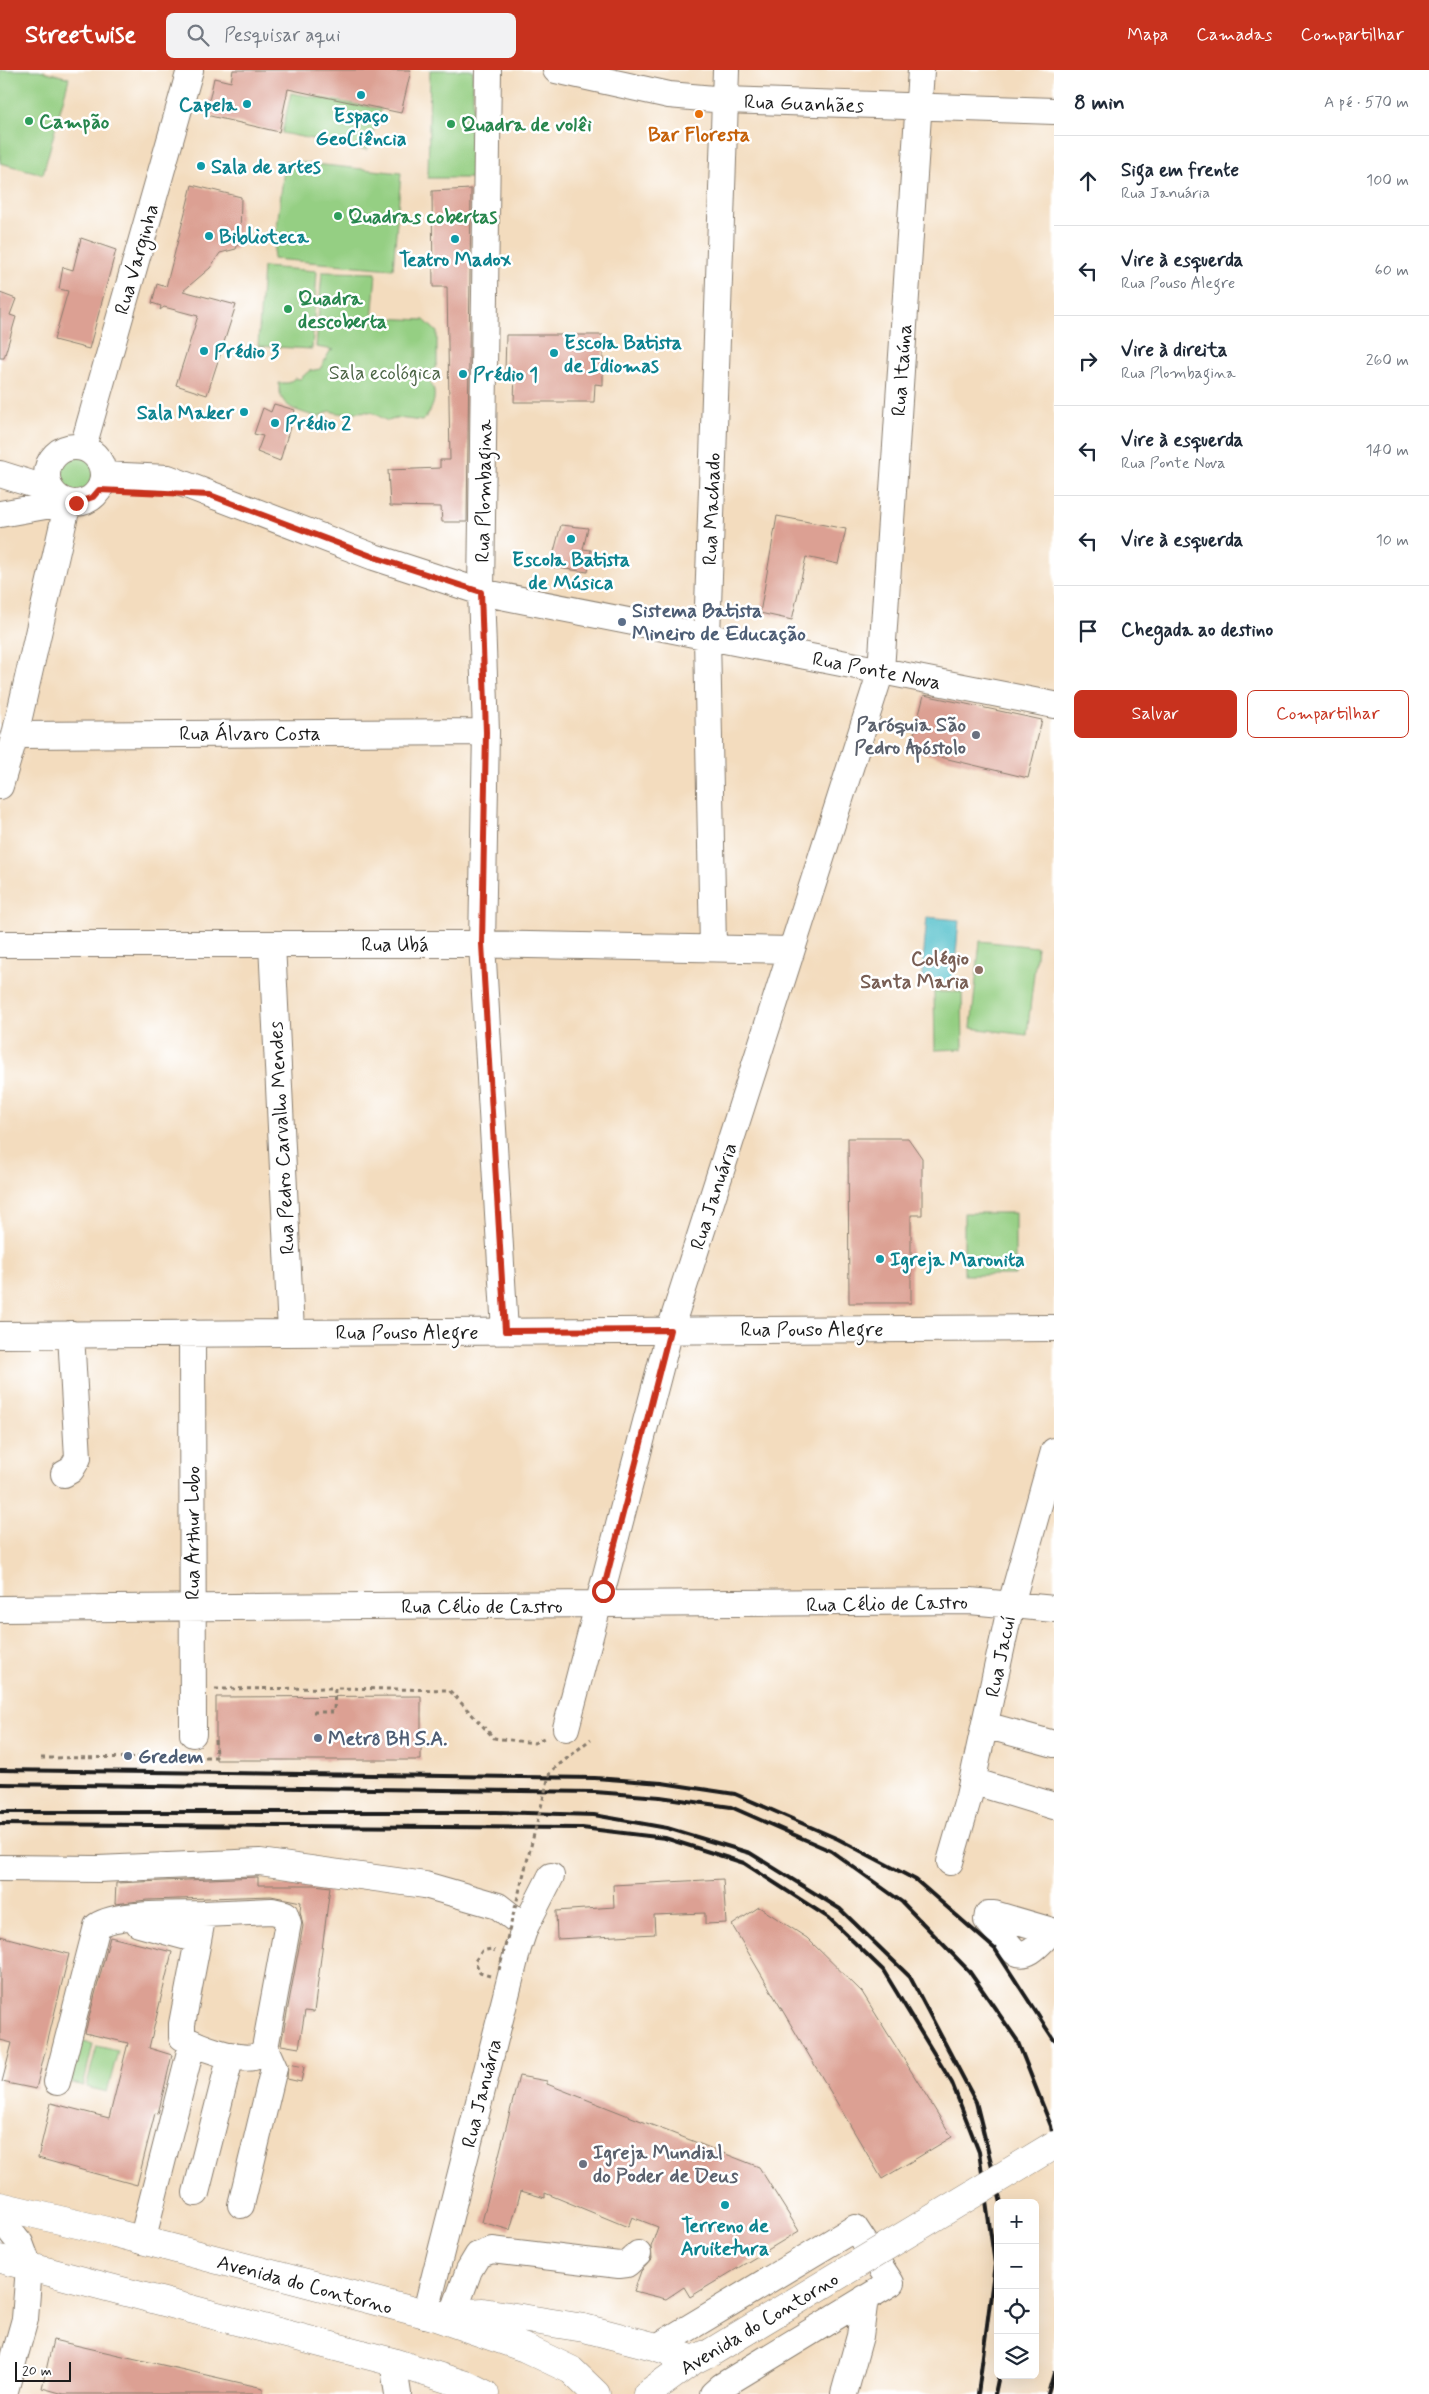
<!DOCTYPE html>
<html lang="pt">
<head>
<meta charset="utf-8">
<style>
  :root { --surface:#fff; --page:#f2f2f3; --text:#1f2937; --muted:#747a83; --line:#e0e1e3; --accent:#c8321e }
  body { margin:0; font-family:Mynerve,sans-serif; background:var(--page); color:var(--text) }
  .controls { position:absolute; right:15px; bottom:15px; display:grid; overflow:hidden; border-radius:8px; box-shadow:0 5px 20px #0002 }
  .controls button { width:45px; height:45px; display:grid; place-items:center; padding:0; border:0; border-bottom:1px solid var(--line); background:var(--surface); color:var(--text); font:25px sans-serif }
  .scale { position:absolute; left:15px; bottom:12px; width:56px; box-sizing:border-box; padding-left:5px; border:2px solid #1c1c1c; border-top:0; font-size:14px; line-height:18px; white-space:nowrap; color:#1c1c1c; -webkit-text-stroke:4px #fff; paint-order:stroke }
  .stop { position:absolute; width:15px; height:15px; margin:-11px; border:4px solid #c8321e; border-radius:50%; background:#fff }
  .stop.end { background:#c8321e; border-color:#fff; box-shadow:0 1px 5px #0008 }
  .list { margin:0; padding:0; list-style:none }
  h2 { display:flex; justify-content:space-between; align-items:center; height:65px; margin:0; padding:0 20px; font-size:21px }
  h2 small { font-size:16px; font-weight:400; color:var(--muted) }
  .list li { display:grid; grid-template-columns:32px 1fr auto; gap:15px; align-items:center; box-sizing:border-box; height:90px; padding:0 20px; border-top:1px solid var(--line) }
  .list b { display:block; font-size:19px; white-space:nowrap }
  .list p { margin:0; font-size:16px; white-space:nowrap; color:var(--muted) }
  .list em { font-size:16px; font-style:normal; color:var(--muted) }
  .actions { display:flex; gap:10px; padding:15px 20px }
  .actions a { flex:1; padding:11px 0; border:1px solid var(--accent); border-radius:8px; text-align:center; font-size:18px; color:var(--accent) }
  .actions .main { background:var(--accent); color:#fff }
  .icon { flex:none; width:28px; height:28px; fill:none; stroke:currentColor; stroke-width:2; stroke-linecap:round; stroke-linejoin:round }
  .map { position:relative; flex:none; width:1054px; height:2324px; overflow:hidden }
  header { display:flex; align-items:center; gap:30px; box-sizing:border-box; height:70px; padding:0 25px; background:var(--accent); color:#fff }
  header strong { font-size:24px }
  nav { display:flex; gap:28px; margin-inline-start:auto; font-size:18px }
  .search { width:350px; height:45px; background:var(--page); display:flex; align-items:center; gap:12px; box-sizing:border-box; padding:0 18px; border-radius:8px; color:var(--muted); font-size:19px }
  main { display:flex }
  aside { flex:1; background:var(--surface) }
  .map>svg:first-child { display:block }
  .green { fill:#95cf83; stroke:#587650 }
  .water { fill:#53c0cb; stroke:#386e74 }
  .building { fill:#dca093 }
  .lines { fill:none; stroke-linecap:round; stroke-linejoin:round }
  .minor-casing { stroke:#887c6d; stroke-width:28 }
  .major-casing { stroke:#887c6d; stroke-width:29 }
  .path { stroke:#887c6d; stroke-width:3; stroke-dasharray:4 4; stroke-linecap:butt }
  .minor { stroke:#fff; stroke-width:26 }
  .major { stroke:#fff; stroke-width:28 }
  .rail { stroke:#1c1c1c; stroke-width:4 }
  .major-bridge-casing { stroke:#887c6d; stroke-width:29; stroke-linecap:butt }
  .path-bridge { stroke:#887c6d; stroke-width:3; stroke-dasharray:4 4; stroke-linecap:butt }
  .major-bridge { stroke:#fff; stroke-width:28 }
  .route { stroke:#c8321e; stroke-width:6 }
  .culture-dot { fill:#0f9aa8; stroke:#fff; stroke-width:2 }
  .food-dot { fill:#e8710a; stroke:#fff; stroke-width:2 }
  .leisure-dot { fill:#2e9e5b; stroke:#fff; stroke-width:2 }
  .service-dot { fill:#5c6f8a; stroke:#fff; stroke-width:2 }
  .worship-dot { fill:#6b7280; stroke:#fff; stroke-width:2 }
  .education-dot { fill:#8d6e63; stroke:#fff; stroke-width:2 }
  .labels { text-anchor:middle; stroke-width:5; stroke-linejoin:round; paint-order:stroke }
  .street-label { font-size:20px; fill:#1c1c1c; stroke:#fff }
  .culture-label { font-size:20px; font-weight:bold; fill:#0d838f; stroke:#fff; text-anchor:start }
  .leisure-label { font-size:20px; font-weight:bold; fill:#27864d; stroke:#fff; text-anchor:start }
  .food-label { font-size:20px; font-weight:bold; fill:#c56008; stroke:#fff }
  .park-label { font-size:20px; fill:#4c6445; stroke:#fff }
  .service-label { font-size:20px; font-weight:bold; fill:#4e5e75; stroke:#fff; text-anchor:start }
  .worship-label { font-size:20px; font-weight:bold; fill:#5b616d; stroke:#fff; text-anchor:end }
  .education-label { font-size:20px; font-weight:bold; fill:#785e54; stroke:#fff; text-anchor:end }
</style>
</head>
<body>
<header>
<strong>Streetwise</strong>
<div class="search"><svg class="icon" aria-label="search" viewBox="0 0 24 24"><circle cx="10" cy="10" r="6"/><path d="M15 15l6 6"/></svg>Pesquisar aqui</div>
<nav><a>Mapa</a><a>Camadas</a><a>Compartilhar</a></nav>
</header>
<main>
<div class="map">
<svg width="1054" height="2324" viewBox="0 0 1054 2324">
  <rect width="100%" height="100%" fill="#fff"/>
  <filter id="ink" filterUnits="userSpaceOnUse"><feTurbulence type="fractalNoise" baseFrequency=".02" numOctaves="2"/><feDisplacementMap in="SourceGraphic" scale="10" xChannelSelector="R" yChannelSelector="G"/><feConvolveMatrix kernelMatrix="1 2 1 2 8 2 1 2 1" color-interpolation-filters="sRGB"/></filter>
  <filter id="wash" filterUnits="userSpaceOnUse"><feTurbulence type="fractalNoise" baseFrequency=".0096" numOctaves="4" result="noise"/><feDisplacementMap in="SourceGraphic" scale="20" xChannelSelector="R" yChannelSelector="G"/><feGaussianBlur stdDeviation="1.12" result="paint"/><feColorMatrix in="noise" values="0 0 0 0 0 0 0 0 0 0 0 0 0 0 0 0 0 1.4 0 .05"/><feComposite in="paint" operator="in"/></filter>
  <g filter="url(#wash)">
    <rect width="100%" height="100%" fill="#f3dcbe"/>
    <path class="green" d="M0,0H39L69,8L43,104L0,93Z
      M430,0H473V108H428Z
      M291,23L381,39L367,80L282,63Z
      M285,91L401,103L393,199L273,189Z
      M263,197L317,201L312,279L258,276Z
      M322,202L376,203L372,251L379,252L381,248L424,250L437,262V294L428,310C440,322 433,341 422,351L398,348L388,351C382,349 376,343 370,342C353,340 347,347 330,341L318,347C298,341 278,338 279,313H288L295,308L300,309L309,301L320,299L330,281L334,280L316,277Z
      M52 404a22 22 0 1 1 44 0a22 22 0 1 1-44 0Z
      M980,871L1037,877L1027,965L971,958Z
      M934,922H962L963,979L935,980Z
      M964,1143H1015V1205H964Z
      M73,1970L93,1974L83,2016L62,2010Z
      M97,1976L118,1981L107,2022L86,2017Z"/>
    <path class="water" d="M927,847L959,850L953,917L921,914Z"/>
    <g id="blocks">
      <path class="building" d="M233,0H411L401,43L288,19L279,62L206,45L214,8L231,12Z
        M192,115L241,127L240,169L236,179L220,183L210,198L183,221L236,235L207,325L176,315L198,246L164,237L160,240L161,236L152,233L157,214L166,217Z
        M471,119L467,452H442L441,437L390,436L388,400L440,398V390H450L447,217H433L432,121Z
        M81,168L116,180L89,279L54,270L68,221L59,219L63,197L73,200Z
        M0,223L16,229L10,245L16,247L4,288H0Z
        M506,265H603V315L595,314L594,332H514L515,301H505Z
        M274,334L295,340L280,391L257,382L263,366L254,364L263,338L271,342Z
        M777,446L846,459L838,494L806,487L792,550L760,543Z
        M561,455L588,458L583,479L591,480L588,502L550,497Z
        M924,625L1042,650L1028,708L910,680Z
        M848,1068H908L922,1088V1145H911V1233H849Z
        M421,1626V1690H216V1627Z
        M258,1807V1815H315L330,1817L314,1942L305,1941L299,1978L281,1975L303,1856L300,1841L301,1832L271,1826L147,1830L115,1834L116,1813Z
        M723,1809L726,1853L705,1854V1843L654,1845L655,1864L557,1869L556,1841L614,1837L613,1815Z
        M759,1837L807,1868L862,1922L952,2067L882,2109L732,1855Z
        M0,1866L69,1884L36,2019L2,2012L12,1973L0,1970Z
        M110,1867L172,1882L149,1978L172,1985L158,2044L155,2043L137,2115L38,2088L51,2033L109,2048L128,1973L85,1963Z
        M288,1994L304,1997L301,2012L287,2009Z
        M519,2006L547,2011V2014L759,2097L799,2161L690,2227L684,2217L666,2229L634,2221L641,2201L652,2189L651,2177L658,2157L632,2147L628,2157L545,2123V2128L521,2121L510,2160L482,2152Z
        M53,2270L263,2318V2324H64L42,2318Z"/>
    </g>
  </g>
  <g filter="url(#ink)">
    <use href="#blocks" fill-opacity="0" stroke="#887c6d" stroke-width="1"/>
    <g class="lines">
      <defs>
        <path id="minor" d="M488,0L481,522L486,662L482,874L505,1261
          M556,0L669,25L725,30L1054,41
          M47 405a28 28 0 1 1 56 0a28 28 0 1 1-56 0Z
          M83,377L190,0
          M0,404L51,420
          M103,405L168,408L374,487L481,522L1054,635
          M0,444L68,432L15,665L0,716
          M15,665L486,662
          M0,874H482L791,880
          M272,874L291,1262
          M713,878L707,566L726,0
          M192,1263L193,1664
          M0,1265L1054,1258
          M64,1404L71,1400L78,1388L71,1264
          M0,1539L970,1531L1054,1539
          M985,1655L1054,1674
          M566,1658L670,1260L881,601L921,0
          M972,1711L1054,1736
          M950,1792L969,1726L1011,1534L1054,1381
          M0,1798L98,1799L260,1792L425,1815L498,1836L525,1857
          M139,1854L198,1870
          M1052,1861C1041,1871 1030,1889 1015,1882L987,1850L988,1844H994L1052,1861L1054,1862
          M57,2012L97,1856C118,1842 177,1845 203,1844
          M196,2123L231,1985
          M241,2135L274,1998L265,1978L288,1853L285,1844L272,1841L203,1844L182,1954V1967C196,1976 241,1993 257,1986C261,1985 263,1981 265,1978
          M0,2148L20,2173L29,2197L25,2249L4,2324
          M142,2171L192,1974
          M453,2244L469,2200L478,2185L492,2180L619,2195L627,2194L638,2184
          M425,2245L518,1878L525,1857L551,1806
          M657,2277L855,2158L891,2213L722,2316L713,2324
          M393,2292L398,2324
          M844,2324L860,2266L865,2228"/>
        <path id="major" d="M0,2136L107,2161L433,2246L525,2278L571,2300L596,2324
          M0,2189L393,2292L469,2316L485,2324
          M442,2245L483,2242L584,2258L657,2277L694,2290
          M647,2324L694,2290L706,2284"/>
      </defs>
      <use href="#minor" class="minor-casing"/>
      <use href="#major" class="major-casing"/>
      <path class="path" d="M215,1619L335,1618
        M313,1642H334L335,1618L449,1620L494,1668L534,1673L546,1667
        M197,1687H216L215,1669
        M41,1688L190,1687
        M490,1906L480,1903L475,1891L482,1881L491,1879L495,1881"/>
      <use href="#minor" class="minor"/>
      <use href="#major" class="major"/>
      <path class="rail" d="M0,1700L595,1708L662,1713L735,1724L838,1769L916,1810L995,1879L1054,1970
        M0,1714L595,1722L660,1727L731,1737L831,1781L902,1832L969,1901L1017,1970L1051,2056L1054,2075
        M0,1742H496L594,1745L667,1758L750,1783L840,1839L910,1907L976,2032L1001,2133
        M0,1754L582,1758L665,1768L744,1793L829,1848L883,1900L952,2013L979,2082L995,2194L978,2324
        M995,2324L999,2305
        M1048,2324L1054,2303"/>
      <defs>
        <path id="major-bridge" d="M710,2283L1054,2075"/>
      </defs>
      <use href="#major-bridge" class="major-bridge-casing"/>
      <path class="path-bridge" d="M499,1900L550,1702L591,1669"/>
      <use href="#major-bridge" class="major-bridge"/>
    </g>
  </g>
  <g class="lines" filter="url(#ink)">
    <path class="route" d="M76,433L93,427L99,420L210,425L374,487L481,522L486,662L482,874L505,1261L670,1260L603,1521"/>
  </g>
  <g class="culture-dot">
    <circle cx="361" cy="25" r="5"/>
    <circle cx="247" cy="34" r="5"/>
    <circle cx="201" cy="96" r="5"/>
    <circle cx="209" cy="166" r="5"/>
    <circle cx="455" cy="169" r="5"/>
    <circle cx="204" cy="281" r="5"/>
    <circle cx="554" cy="283" r="5"/>
    <circle cx="463" cy="304" r="5"/>
    <circle cx="244" cy="342" r="5"/>
    <circle cx="275" cy="353" r="5"/>
    <circle cx="571" cy="469" r="5"/>
    <circle cx="880" cy="1189" r="5"/>
    <circle cx="725" cy="2135" r="5"/>
  </g>
  <circle class="food-dot" cx="699" cy="44" r="5"/>
  <g class="leisure-dot">
    <circle cx="29" cy="51" r="5"/>
    <circle cx="451" cy="54" r="5"/>
    <circle cx="338" cy="146" r="5"/>
    <circle cx="288" cy="239" r="5"/>
  </g>
  <g class="service-dot">
    <circle cx="622" cy="552" r="5"/>
    <circle cx="318" cy="1668" r="5"/>
    <circle cx="128" cy="1686" r="5"/>
  </g>
  <g class="worship-dot">
    <circle cx="976" cy="665" r="5"/>
    <circle cx="583" cy="2094" r="5"/>
  </g>
  <circle class="education-dot" cx="979" cy="900" r="5"/>
  <g class="labels">
    <g class="street-label">
      <text transform="translate(804 33) rotate(2)" y="7">Rua Guanhães</text>
      <text transform="translate(136 189) rotate(-74)" y="7">Rua Varginha</text>
      <text transform="translate(901 300) rotate(-86)" y="7">Rua Itaúna</text>
      <text transform="translate(483 421) rotate(-89)" y="7">Rua Plombagina</text>
      <text transform="translate(711 439) rotate(-88)" y="7">Rua Machado</text>
      <text transform="translate(877 600) rotate(11)" y="7">Rua Ponte Nova</text>
      <text x="250" y="670">Rua Álvaro Costa</text>
      <text x="395" y="881">Rua Ubá</text>
      <text transform="translate(281 1068) rotate(-93)" y="7">Rua Pedro Carvalho Mendes</text>
      <text transform="translate(713 1126) rotate(-72)" y="7">Rua Januária</text>
      <text x="812" y="1266">Rua Pouso Alegre</text>
      <text x="407" y="1269">Rua Pouso Alegre</text>
      <text transform="translate(192 1463) rotate(-90)" y="7">Rua Arthur Lobo</text>
      <text transform="translate(887 1533) rotate(-1)" y="7">Rua Célio de Castro</text>
      <text x="482" y="1543">Rua Célio de Castro</text>
      <text transform="translate(1000 1586) rotate(-78)" y="7">Rua Jacuí</text>
      <text transform="translate(481 2023) rotate(-76)" y="7">Rua Januária</text>
      <text transform="translate(305 2214) rotate(15)" y="7">Avenida do Contorno</text>
      <text transform="translate(759 2253) rotate(-31)" y="7">Avenida do Contorno</text>
    </g>
    <g class="culture-label">
      <text x="237" y="41" text-anchor="end">Capela</text>
      <text x="361" y="52" text-anchor="middle">Espaço<tspan x="361" dy="23">GeoCiência</tspan></text>
      <text x="211" y="103">Sala de artes</text>
      <text x="219" y="173">Biblioteca</text>
      <text x="455" y="196" text-anchor="middle">Teatro Madox</text>
      <text x="564" y="279">Escola Batista<tspan x="564" dy="23">de Idiomas</tspan></text>
      <text x="214" y="288">Prédio 3</text>
      <text x="473" y="311">Prédio 1</text>
      <text x="234" y="349" text-anchor="end">Sala Maker</text>
      <text x="285" y="360">Prédio 2</text>
      <text x="571" y="496" text-anchor="middle">Escola Batista<tspan x="571" dy="23">de Música</tspan></text>
      <text x="890" y="1196">Igreja Maronita</text>
      <text x="725" y="2162" text-anchor="middle">Terreno de<tspan x="725" dy="23">Aruitetura</tspan></text>
    </g>
    <g class="leisure-label">
      <text x="39" y="58">Campão</text>
      <text x="461" y="61">Quadra de volêi</text>
      <text x="348" y="153">Quadras cobertas</text>
      <text x="298" y="235">Quadra<tspan x="298" dy="23">descoberta</tspan></text>
    </g>
    <g class="food-label">
      <text x="699" y="71">Bar Floresta</text>
    </g>
    <g class="park-label">
      <text x="385" y="309">Sala ecológica</text>
    </g>
    <g class="service-label">
      <text x="632" y="547">Sistema Batista<tspan x="632" dy="23">Mineiro de Educação</tspan></text>
      <text x="328" y="1675">Metrô BH S.A.</text>
      <text x="138" y="1693">Gredem</text>
    </g>
    <g class="worship-label">
      <text x="966" y="661">Paróquia São<tspan x="966" dy="23">Pedro Apóstolo</tspan></text>
      <text x="593" y="2089" text-anchor="start">Igreja Mundial<tspan x="593" dy="23">do Poder de Deus</tspan></text>
    </g>
    <g class="education-label">
      <text x="969" y="895">Colégio<tspan x="969" dy="23">Santa Maria</tspan></text>
    </g>
  </g>
</svg>
<div class="controls">
<button>+</button>
<button>−</button>
<button><svg class="icon" aria-label="locate" viewBox="0 0 24 24"><circle cx="12" cy="12" r="6"/><path d="M12 2v4M12 18v4M2 12h4M18 12h4"/></svg></button>
<button><svg class="icon" aria-label="layers" viewBox="0 0 24 24"><path d="M12 4l9 5-9 5-9-5zM3 14l9 5 9-5"/></svg></button>
</div>
<div class="scale">20 m</div>
<div class="stop" style="left:603px;top:1521px"></div>
<div class="stop end" style="left:76px;top:433px"></div>
</div>
<aside>
<h2>8 min<small>A pé · 570 m</small></h2>
<ul class="list">
<li><svg class="icon" aria-label="ahead" viewBox="0 0 24 24"><path d="M12 20V5M6 11l6-6 6 6"/></svg><div><b>Siga em frente</b><p>Rua Januária</p></div><em>100 m</em></li>
<li><svg class="icon" aria-label="left" viewBox="0 0 24 24"><path d="M17 20v-9H6M10 6l-5 5 5 5"/></svg><div><b>Vire à esquerda</b><p>Rua Pouso Alegre</p></div><em>60 m</em></li>
<li><svg class="icon" aria-label="right" viewBox="0 0 24 24"><path d="M7 20v-9h11M14 6l5 5-5 5"/></svg><div><b>Vire à direita</b><p>Rua Plombagina</p></div><em>260 m</em></li>
<li><svg class="icon" aria-label="left" viewBox="0 0 24 24"><path d="M17 20v-9H6M10 6l-5 5 5 5"/></svg><div><b>Vire à esquerda</b><p>Rua Ponte Nova</p></div><em>140 m</em></li>
<li><svg class="icon" aria-label="left" viewBox="0 0 24 24"><path d="M17 20v-9H6M10 6l-5 5 5 5"/></svg><div><b>Vire à esquerda</b></div><em>10 m</em></li>
<li><svg class="icon" aria-label="arrive" viewBox="0 0 24 24"><path d="M6 21V4h12l-3 4 3 4H6"/></svg><div><b>Chegada ao destino</b></div></li>
</ul>
<div class="actions"><a class="main">Salvar</a><a>Compartilhar</a></div>
</aside>
</main>
</body>
</html>
